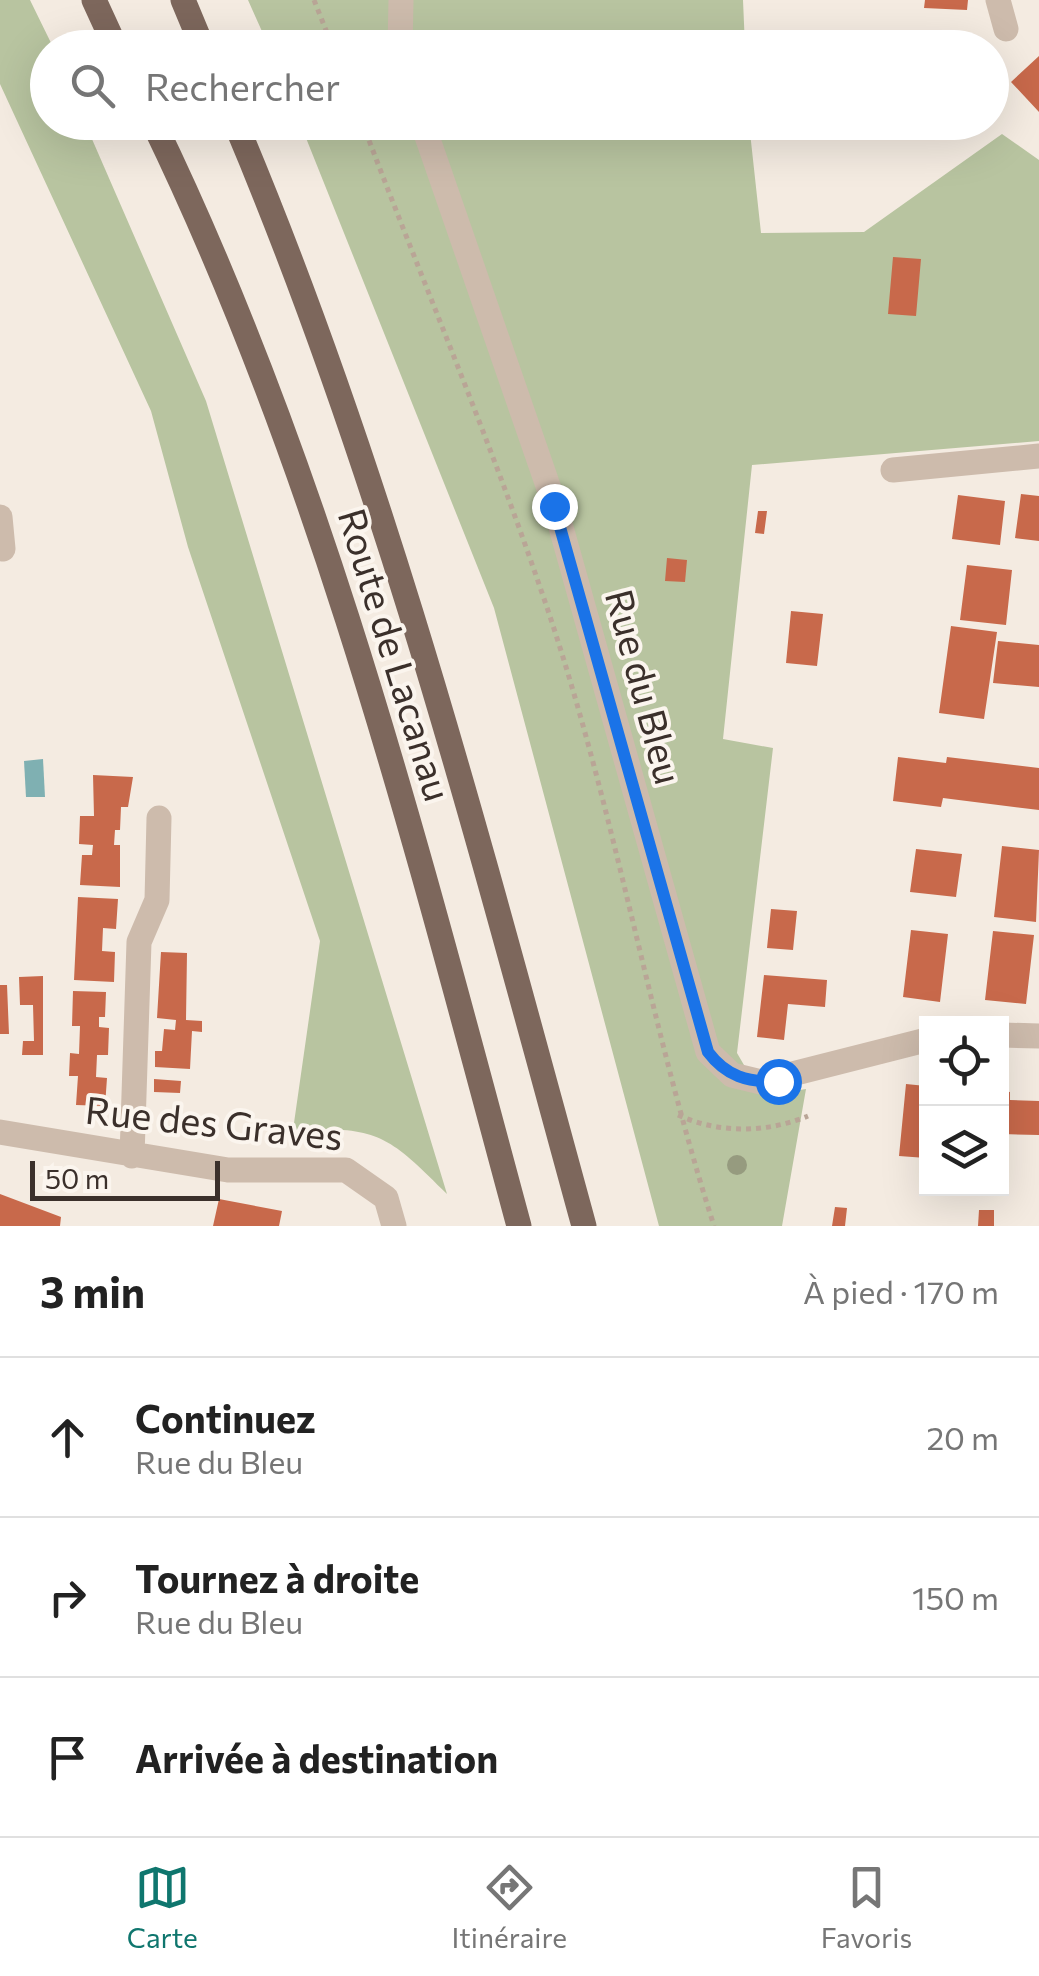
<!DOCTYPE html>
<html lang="fr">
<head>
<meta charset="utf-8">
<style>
  :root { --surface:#fff; --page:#f6f6f6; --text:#222; --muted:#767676; --line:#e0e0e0; --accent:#0f766e }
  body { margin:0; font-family:Commissioner,sans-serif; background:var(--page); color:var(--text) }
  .controls { position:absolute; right:30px; bottom:30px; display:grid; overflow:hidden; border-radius:0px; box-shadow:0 10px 40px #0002 }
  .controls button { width:90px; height:90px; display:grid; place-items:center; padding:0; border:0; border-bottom:2px solid var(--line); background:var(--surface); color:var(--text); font:50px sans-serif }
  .scale { position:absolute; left:30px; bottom:25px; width:190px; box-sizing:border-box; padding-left:10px; border:5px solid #3b302b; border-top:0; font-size:28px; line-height:35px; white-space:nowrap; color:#3b302b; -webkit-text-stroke:8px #fbf5ee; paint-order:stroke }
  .stop { position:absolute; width:30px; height:30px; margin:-22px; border:8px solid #1a73e8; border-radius:50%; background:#fff }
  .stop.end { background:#1a73e8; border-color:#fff; box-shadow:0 2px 10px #0008 }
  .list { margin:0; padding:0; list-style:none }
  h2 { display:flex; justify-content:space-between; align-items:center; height:130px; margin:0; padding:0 40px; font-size:42px }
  h2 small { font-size:32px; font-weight:400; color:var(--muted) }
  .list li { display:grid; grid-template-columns:65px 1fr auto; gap:30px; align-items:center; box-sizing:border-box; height:160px; padding:0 40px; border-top:2px solid var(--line) }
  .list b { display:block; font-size:38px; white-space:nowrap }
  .list p { margin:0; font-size:32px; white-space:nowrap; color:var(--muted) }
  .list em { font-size:32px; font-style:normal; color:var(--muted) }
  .icon { flex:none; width:55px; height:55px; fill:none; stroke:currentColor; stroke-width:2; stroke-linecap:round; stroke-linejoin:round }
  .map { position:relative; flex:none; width:1039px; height:1226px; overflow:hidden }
  .search { position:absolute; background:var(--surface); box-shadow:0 10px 40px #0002; left:30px; right:30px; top:30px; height:110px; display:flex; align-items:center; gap:25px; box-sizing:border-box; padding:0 35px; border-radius:55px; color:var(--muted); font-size:38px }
  .sheet { height:610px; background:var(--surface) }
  nav { display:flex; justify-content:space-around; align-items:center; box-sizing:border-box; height:140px; border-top:2px solid var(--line); background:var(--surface); font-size:28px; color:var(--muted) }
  nav a { display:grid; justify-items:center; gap:5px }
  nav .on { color:var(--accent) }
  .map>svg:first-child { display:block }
  .green { fill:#b8c4a0 }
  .water { fill:#7fb0b2 }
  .building { fill:#c8694b }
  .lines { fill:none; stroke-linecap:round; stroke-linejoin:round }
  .path { stroke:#b9a596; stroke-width:5; stroke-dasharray:5 5; stroke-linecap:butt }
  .minor { stroke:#cdbbac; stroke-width:25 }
  .major { stroke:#7d675c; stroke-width:25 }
  .tree { fill:#969b7f }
  .route { stroke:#1a73e8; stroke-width:12 }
  .labels { text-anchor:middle; stroke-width:8; stroke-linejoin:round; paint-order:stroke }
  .street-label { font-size:38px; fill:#3b302b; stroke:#fbf5ee }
</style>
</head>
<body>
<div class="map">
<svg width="1039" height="1226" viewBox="0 0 1039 1226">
  <rect width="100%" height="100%" fill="#f4ebe1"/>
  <path class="green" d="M0,0H30L53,47L48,48V122L85,123L206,401L447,1194C388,1135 378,1126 293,1130L320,941L188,547L151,411L0,84Z
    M248,0H743L745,47H269Z
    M300,123H749L761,233L864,232L1002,134L1039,160V441L752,465L723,739L773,748L737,1053L762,1096L806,1089L782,1226H659L494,608Z"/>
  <path class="water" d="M43,759L45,797H26L24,761Z"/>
  <path class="building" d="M925,0H968L967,10L924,8Z
    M1039,56V112L1011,82Z
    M781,122H857L856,137L781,132Z
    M893,257L921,259L916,316L888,314Z
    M1021,494L1039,496V541L1015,538Z
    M958,495L1005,501L1000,545L952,539Z
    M758,511H767L764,534L755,533Z
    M667,558L687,560L685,582L665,581Z
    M967,565L1012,570L1006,625L960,620Z
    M791,611L823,614L817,666L786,663Z
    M951,626L997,632L984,719L939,713Z
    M998,641L1039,645V687L993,683Z
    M898,757L946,763L947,757L1039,768V810L943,798L941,807L893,801Z
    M93,775L133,777L128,807H121L120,830H115L114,845H120V887L80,885L82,855H92L93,845L79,844L80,816H94Z
    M1002,846L1039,850L1036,922L994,917Z
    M916,849L962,854L956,897L910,892Z
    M78,897L118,899L116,929L103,928L102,951L115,952L114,982L74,980Z
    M771,909L797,911L793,950L767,948Z
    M911,930L948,934L940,1002L903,997Z
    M993,931L1034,935L1026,1004L985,1000Z
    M161,952L187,953L186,1020L202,1021V1032L192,1031L190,1069L155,1067V1051H162L164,1029L175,1030L176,1020L157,1018Z
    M764,975L827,980L825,1007L788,1004L784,1040L757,1037Z
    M43,976V1055H22L23,1041H34L33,1005H20L19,977Z
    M0,985H7L9,1034H0Z
    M73,991L106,992L105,1017H99V1027L109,1028L108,1055H97L96,1077L107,1078L105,1106L76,1105L78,1076H69L70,1053L79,1054L80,1026H72Z
    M154,1079L181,1081L180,1093L154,1092Z
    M906,1084L926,1086V1158L899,1156Z
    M1002,1091L1010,1092V1100L1039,1101V1135L1002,1134Z
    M0,1194L61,1217L60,1226H0Z
    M219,1199L282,1211L279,1226H213Z
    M835,1207L847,1208L845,1226H832Z
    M979,1210H994V1226H978Z"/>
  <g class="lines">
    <path class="path" d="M314,0L333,48
      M362,122C421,278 487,432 541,590C613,797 647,1017 714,1226
      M678,1115C720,1134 766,1133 808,1116"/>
    <path class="minor" d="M998,0L1006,29
      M400,48L401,0
      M422,122L555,506L708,1052L732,1075L761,1082L926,1040
      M893,470L1039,456
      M0,517L3,549
      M1002,1035L1039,1036
      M0,1132L228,1170H346L386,1198L394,1226
      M132,1156L139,942L157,900L159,818"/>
    <path class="major" d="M94,0L116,48
      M183,0L203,48
      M153,122C323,472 418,852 519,1226
      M235,122C386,479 482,854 584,1226"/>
  </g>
  <circle class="tree" cx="737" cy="1165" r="10"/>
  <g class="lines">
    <path class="route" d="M554,506L708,1052C726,1076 748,1083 778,1081"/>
  </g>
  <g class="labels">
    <g class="street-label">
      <text transform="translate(394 655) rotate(73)" y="13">Route de Lacanau</text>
      <text transform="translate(643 687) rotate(75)" y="13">Rue du Bleu</text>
      <text transform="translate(214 1124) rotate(6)" y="13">Rue des Graves</text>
    </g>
  </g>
</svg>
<div class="controls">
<button><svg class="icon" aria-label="locate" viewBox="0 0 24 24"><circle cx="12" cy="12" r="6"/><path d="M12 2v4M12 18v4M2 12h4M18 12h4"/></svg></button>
<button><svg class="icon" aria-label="layers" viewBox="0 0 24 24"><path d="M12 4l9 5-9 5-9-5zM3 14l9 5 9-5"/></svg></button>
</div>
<div class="scale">50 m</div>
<div class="stop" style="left:778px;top:1081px"></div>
<div class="stop end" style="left:554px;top:506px"></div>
<div class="search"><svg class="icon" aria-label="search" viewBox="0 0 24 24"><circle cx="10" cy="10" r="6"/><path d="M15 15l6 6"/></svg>Rechercher</div>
</div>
<section class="sheet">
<h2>3 min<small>À pied · 170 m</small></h2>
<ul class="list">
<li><svg class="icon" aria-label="ahead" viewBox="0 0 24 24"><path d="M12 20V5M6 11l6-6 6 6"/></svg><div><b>Continuez</b><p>Rue du Bleu</p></div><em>20 m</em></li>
<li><svg class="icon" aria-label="right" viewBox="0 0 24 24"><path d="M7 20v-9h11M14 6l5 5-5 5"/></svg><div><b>Tournez à droite</b><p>Rue du Bleu</p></div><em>150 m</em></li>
<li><svg class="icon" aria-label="arrive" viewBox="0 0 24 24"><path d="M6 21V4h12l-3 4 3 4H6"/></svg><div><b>Arrivée à destination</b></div></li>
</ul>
</section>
<nav>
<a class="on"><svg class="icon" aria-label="map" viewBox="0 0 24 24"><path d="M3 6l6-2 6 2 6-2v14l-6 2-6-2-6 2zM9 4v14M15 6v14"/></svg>Carte</a>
<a><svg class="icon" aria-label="directions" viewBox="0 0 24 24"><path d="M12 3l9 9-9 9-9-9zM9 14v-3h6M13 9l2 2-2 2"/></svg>Itinéraire</a>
<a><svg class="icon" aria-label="saved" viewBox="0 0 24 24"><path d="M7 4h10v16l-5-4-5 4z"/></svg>Favoris</a>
</nav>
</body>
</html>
